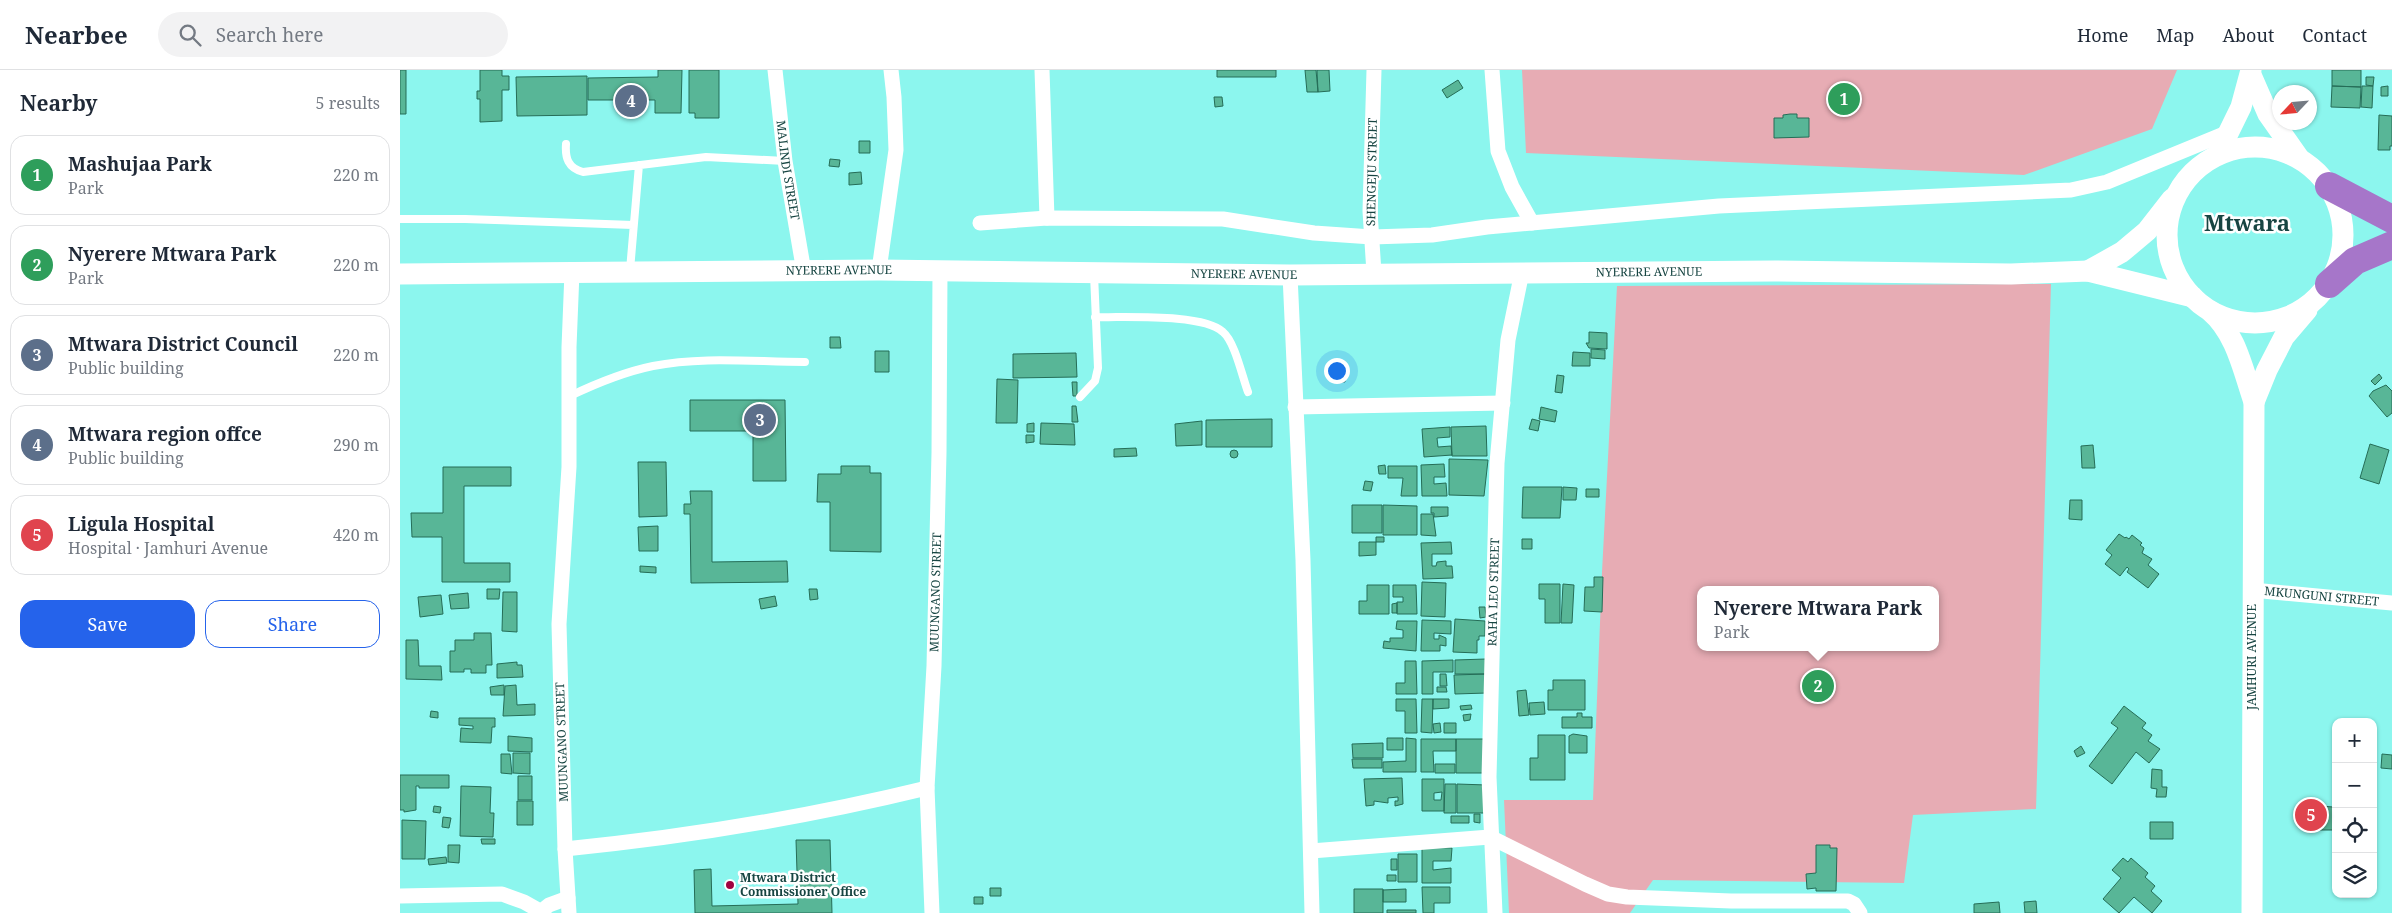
<!DOCTYPE html>
<html lang="en">
<head>
<meta charset="utf-8">
<style>
  :root { --surface:#fff; --page:#f2f2f3; --text:#1f2937; --muted:#747a83; --line:#e0e1e3; --accent:#2563eb }
  body { margin:0; font-family:"Noto Serif",serif; background:var(--page); color:var(--text) }
  .controls { position:absolute; right:15px; bottom:15px; display:grid; overflow:hidden; border-radius:10px; box-shadow:0 1px 4px #0004 }
  .controls button { width:45px; height:45px; display:grid; place-items:center; padding:0; border:0; border-bottom:1px solid var(--line); background:var(--surface); color:var(--text); font:25px sans-serif }
  .compass { position:absolute; left:1872px; top:15px; width:45px; height:45px; border-radius:50%; background:var(--surface); box-shadow:0 1px 4px #0004; rotate:244deg }
  .you { position:absolute; left:936px; top:300px; width:18px; height:18px; margin:-12px; border:4px solid #fff; border-radius:50%; background:#1a73e8; box-shadow:0 0 0 8px #1a73e833 }
  .badge { display:grid; place-items:center; width:32px; height:32px; border-radius:50%; background:var(--accent); color:#fff; font-size:16px; font-weight:700 }
  .pin { position:absolute; translate:-50% -50%; border:2px solid #fff; box-shadow:0 1px 5px #0006 }
  .popup { position:absolute; left:1297px; top:516px; width:242px; height:65px; box-sizing:border-box; display:grid; place-content:center; border-radius:10px; background:var(--surface); filter:drop-shadow(0 1px 4px #0005); font-size:16px; white-space:nowrap; color:var(--muted) }
  .popup b { font-size:19px; color:var(--text) }
  .popup::after { content:''; position:absolute; left:50%; top:100%; margin-left:-10px; border:10px solid transparent; border-top-color:var(--surface) }
  .list { margin:0; padding:0; list-style:none }
  h2 { display:flex; justify-content:space-between; align-items:center; height:65px; margin:0; padding:0 20px; font-size:21px }
  h2 small { font-size:16px; font-weight:400; color:var(--muted) }
  .list li { display:grid; grid-template-columns:32px 1fr auto; gap:15px; align-items:center; box-sizing:border-box; height:80px; margin:0 10px 10px; padding:0 10px; border:1px solid var(--line); border-radius:15px }
  .list b { display:block; font-size:19px; white-space:nowrap }
  .list p { margin:0; font-size:16px; white-space:nowrap; color:var(--muted) }
  .list em { font-size:16px; font-style:normal; color:var(--muted) }
  .actions { display:flex; gap:10px; padding:15px 20px }
  .actions a { flex:1; padding:11px 0; border:1px solid var(--accent); border-radius:15px; text-align:center; font-size:18px; color:var(--accent) }
  .actions .main { background:var(--accent); color:#fff }
  .icon { flex:none; width:28px; height:28px; fill:none; stroke:currentColor; stroke-width:2; stroke-linecap:round; stroke-linejoin:round }
  .map { position:relative; flex:none; width:1992px; height:843px; overflow:hidden }
  header { display:flex; align-items:center; gap:30px; box-sizing:border-box; height:70px; padding:0 25px; background:var(--surface); border-bottom:1px solid var(--line) }
  header strong { font-size:24px }
  nav { display:flex; gap:28px; margin-inline-start:auto; font-size:18px }
  .search { width:350px; height:45px; background:var(--page); display:flex; align-items:center; gap:12px; box-sizing:border-box; padding:0 18px; border-radius:28px; color:var(--muted); font-size:19px }
  main { display:flex }
  aside { flex:1; background:var(--surface) }
  .map>svg:first-child { display:block }
  .green { fill:#e7acb4; fill-rule:evenodd }
  .building { fill:#58b697; stroke:#256d57; fill-rule:evenodd }
  .lines { fill:none; stroke-linecap:round; stroke-linejoin:round }
  .lane { stroke:#fff; stroke-width:8 }
  .street { stroke:#fff; stroke-width:15 }
  .secondary { stroke:#fff; stroke-width:21 }
  .highway { stroke:#a676c9; stroke-width:28 }
  .poi-dot { fill:#a0023f; stroke:#fff; stroke-width:2 }
  .labels { text-anchor:middle; stroke-width:5; stroke-linejoin:round; paint-order:stroke }
  .street-label { font-size:12px; fill:#174542; stroke:#fff }
  .poi-label { font-size:12px; font-weight:bold; fill:#174542; stroke:#fff; text-anchor:start }
  .town-label { font-size:22px; font-weight:bold; fill:#174542; stroke:#fff }
</style>
</head>
<body>
<header>
<strong>Nearbee</strong>
<div class="search"><svg class="icon" aria-label="search" viewBox="0 0 24 24"><circle cx="10" cy="10" r="6"/><path d="M15 15l6 6"/></svg>Search here</div>
<nav><a>Home</a><a>Map</a><a>About</a><a>Contact</a></nav>
</header>
<main>
<aside>
<h2>Nearby<small>5 results</small></h2>
<ul class="list">
<li><span class="badge" style="background:#2e9e5b">1</span><div><b>Mashujaa Park</b><p>Park</p></div><em>220 m</em></li>
<li><span class="badge" style="background:#2e9e5b">2</span><div><b>Nyerere Mtwara Park</b><p>Park</p></div><em>220 m</em></li>
<li><span class="badge" style="background:#5c6f8a">3</span><div><b>Mtwara District Council</b><p>Public building</p></div><em>220 m</em></li>
<li><span class="badge" style="background:#5c6f8a">4</span><div><b>Mtwara region offce</b><p>Public building</p></div><em>290 m</em></li>
<li><span class="badge" style="background:#e0444e">5</span><div><b>Ligula Hospital</b><p>Hospital · Jamhuri Avenue</p></div><em>420 m</em></li>
</ul>
<div class="actions"><a class="main">Save</a><a>Share</a></div>
</aside>
<div class="map">
<svg width="1992" height="843" viewBox="0 0 1992 843">
  <rect width="100%" height="100%" fill="#8cf6ee"/>
  <path class="green" d="M1122,0H1777L1752,59L1624,105L1126,83Z
    M1651,214L1636,739L1513,745L1504,813L1253,810L1230,843H1109L1104,730H1193L1202,502L1217,216ZM1300,520H1536V577H1300Z"/>
  <path class="building" d="M0,0H6V44H0Z
    M80,0H102V6H109V20H102V51L80,52V29H77V21H80Z
    M258,0H282L281,43H255V30H188V8L258,7Z
    M289,0H319V48H295V43H289Z
    M817,0H876V7H817Z
    M905,0H916L918,22H907Z
    M917,0H929L930,21L918,22Z
    M1932,0H1961V17L1932,16Z
    M187,6V45L117,46L116,7Z
    M1966,7H1974L1973,16L1966,15Z
    M1058,10L1063,18L1047,28L1042,20Z
    M1932,16L1961,17L1960,38L1931,37Z
    M1962,16H1973L1972,38L1961,37Z
    M1988,16V26H1981V17Z
    M814,27H822L823,36L815,37Z
    M1390,44H1397V48H1409V67L1374,68V48H1383V45Z
    M1979,45L1992,46V76H1990V80H1978Z
    M459,71H470V83H459Z
    M430,89L440,90L439,97L429,96Z
    M461,102L462,114L449,115V103Z
    M1189,262L1207,263V279L1189,278L1186,273H1189Z
    M430,267H440L441,278H430Z
    M1191,279L1205,280V289L1191,288Z
    M475,281H489V302H475Z
    M1173,282L1190,283V296H1172Z
    M676,283L677,307L613,308V284Z
    M945,293V312H933L932,294Z
    M1979,304L1982,308L1975,315L1971,311Z
    M1157,305L1164,306L1162,323L1155,322Z
    M597,309L618,310L617,353H596Z
    M672,312H677V326H673Z
    M1986,315L1992,321V343L1987,347L1969,326L1973,321Z
    M290,330H385L386,411H353V361H290Z
    M672,336H676L678,352H672Z
    M1141,337L1157,341L1155,352L1139,349Z
    M872,349V377H806V350Z
    M1132,349L1140,351L1138,361L1129,359Z
    M802,351V375L776,376L775,354Z
    M634,353V362H627V354Z
    M641,353L674,354L675,375L640,374Z
    M1086,356L1087,386H1052L1051,357Z
    M1050,357V367L1037,368L1038,377L1051,376L1052,385L1024,387L1022,359Z
    M626,365H634V372L626,373Z
    M1970,374L1989,380L1979,414L1960,408Z
    M1693,375L1695,398H1682L1681,376Z
    M736,378L737,386L714,387V379Z
    M830 384a4 4 0 1 1 8 0a4 4 0 1 1-8 0Z
    M1049,389L1088,390L1084,426L1049,425Z
    M238,392H266L267,446L239,447Z
    M1044,394L1045,407H1034V414L1046,413L1047,426H1022L1021,395Z
    M985,395L986,404H979L978,396Z
    M441,396H470V403H481V482L430,481V432H417L418,404H441Z
    M988,396H1017V426H1001L1003,408H988Z
    M43,397H111V416H64V493H110V512H42V467H12L11,443H43Z
    M965,411L973,412L971,421L963,420Z
    M1123,417H1162L1160,448H1122Z
    M1163,417L1177,418L1176,430H1163Z
    M1186,419H1199V427H1186Z
    M290,421H312V492L387,491L388,512L291,513L290,444H284V434H291Z
    M1670,430H1682V450L1669,449Z
    M952,435H982V463H952Z
    M983,435L1017,436V465H983Z
    M1031,437H1048V446L1034,447V443H1031Z
    M1021,444H1033L1036,466L1021,465Z
    M258,456V481H239L238,457Z
    M1719,464L1725,468L1726,467L1729,469L1732,465L1742,473L1740,475L1744,478L1742,483L1752,489L1748,495L1759,504L1748,518L1727,502L1729,499L1727,497L1720,506L1705,494L1712,485L1706,480Z
    M976,467H984V472H976Z
    M1122,469H1132V479H1122Z
    M959,472H976V485L959,486Z
    M1051,472L1052,484H1032V496H1036L1037,492L1046,491V496H1052L1053,508L1023,509L1021,473Z
    M240,496L256,497V503L240,502Z
    M1194,507H1203L1202,542L1184,541L1185,517H1194Z
    M1022,512L1046,513L1045,547L1021,546Z
    M1139,514H1160V553H1145V529H1139Z
    M1163,514L1174,515L1172,553H1161Z
    M967,515H989V544H959V531H967Z
    M993,515H1016L1017,544H997V532H1003V527H993Z
    M87,519H100L99,529H87Z
    M409,519H417L418,529L410,530Z
    M103,522H117V562L102,561Z
    M68,523L69,538L51,539L49,525Z
    M41,525L43,544L20,547L18,527Z
    M375,526L377,536L361,539L359,529Z
    M997,533V543H992V534Z
    M1079,537H1085L1086,547L1080,548Z
    M1055,549L1085,551V566H1079V570H1077V583L1053,582Z
    M1022,550L1051,551V564L1034,563V569H1039V565L1046,568V576L1040,575V581H1021Z
    M997,551H1017L1016,581L983,578L984,571L990,572V568H1003V560L996,559Z
    M74,563H91L92,595H86V603H71V599H64V602H50V581H55V570H74Z
    M6,570H18L19,596H41L42,610L6,609Z
    M1086,589V604H1055V590Z
    M1053,590V602H1033V624H1022V591Z
    M1005,591H1016L1017,624H996V613H1005Z
    M117,592V595H122L123,607L97,608V594Z
    M1040,604H1046L1047,616H1040Z
    M1086,604L1087,623L1055,624L1054,605Z
    M1153,610H1185V640H1148V620H1153Z
    M104,615V625H91L90,617Z
    M116,615L117,635L135,634V645L103,646L105,616Z
    M1037,617H1046L1047,622H1037Z
    M1126,620L1129,645L1119,646L1117,621Z
    M996,629H1016L1017,663H1005V641H996Z
    M1022,629H1033L1032,663L1021,662Z
    M1033,629H1049V638L1033,639Z
    M1144,632L1145,644L1130,645L1129,633Z
    M1071,635L1072,639L1061,640L1060,636Z
    M1724,636L1746,653L1742,658L1752,665L1748,671L1760,679L1749,693L1736,682L1712,714L1689,696L1718,658L1711,653Z
    M31,641L38,642V648L30,647Z
    M1177,643H1182V647H1192V658H1162V647H1177Z
    M1071,644L1070,650L1064,651L1063,645Z
    M59,648H95V657H92L91,673L60,672L61,658L73,659V656L59,655Z
    M1040,653L1041,662L1034,663L1033,654Z
    M1044,653H1056V663H1044Z
    M1173,664L1187,666V683H1169V666Z
    M1138,665H1165V710H1130V688H1138Z
    M108,666L132,668V682L108,681Z
    M987,668H1003V680H987Z
    M1006,668L1016,669V702H983V692L1006,691Z
    M1021,669H1056V681H1033L1034,702H1021Z
    M1056,669H1087L1083,703H1056Z
    M983,673V688H953L952,674Z
    M1681,676L1685,683L1677,687L1674,681Z
    M113,683H130V704L113,703Z
    M101,684H110L112,704L101,703Z
    M1982,684L1992,685V699L1981,698Z
    M952,689H982V698H953Z
    M1035,694H1055V703H1035Z
    M1752,699L1762,700V717H1767L1766,727H1756L1757,719L1751,718Z
    M0,705H49V718H19V716H16V740L4,742V740H0Z
    M118,706H132V730H118Z
    M1002,708L1003,734L995,736V731H998V727L988,728V733L974,731V735L966,736L964,709Z
    M1022,709H1044V741H1022ZM1042,722L1041,730H1034V723Z
    M1045,714H1056V743H1044Z
    M1057,714L1087,715V743H1057Z
    M61,716L91,717L90,743H94L93,767L60,766Z
    M117,731H133V755H117Z
    M34,736L41,737L40,743L33,742Z
    M1920,736L1933,737V760H1920Z
    M1074,744H1080V753L1074,752Z
    M1051,746H1069V753H1051Z
    M43,747L51,748L49,758L42,757Z
    M2,750L26,751L25,789H2Z
    M1750,752H1773V769H1750Z
    M81,769H95V774H82Z
    M396,770H430L432,843H295L294,800L311,799L312,836L398,834Z
    M48,775H60L59,793L48,792Z
    M1416,775H1430V778H1437L1436,821H1416V818L1407,819L1406,804L1416,803Z
    M1022,777L1052,778L1051,791H1033V800L1051,798V813H1022Z
    M998,784H1017V812H998Z
    M46,787L47,793L29,795L28,789Z
    M1723,788L1728,792L1731,788L1748,803L1745,807L1755,816L1751,821L1762,831L1752,843L1734,827L1719,843L1703,829L1721,808L1712,800Z
    M991,789H997V800H991Z
    M987,805H996V811H987Z
    M1022,817H1050V833H1034V843H1023Z
    M590,818H601V826H590Z
    M954,819H983V843H954Z
    M1006,819V832H983V820Z
    M574,827H583V834H574Z
    M1636,831L1637,843H1625L1624,832Z
    M1599,832L1600,843H1574V834Z
    M987,840H1016V843H987Z"/>
  <g class="lines">
    <path class="lane" d="M166,74C165,88 168,98 183,102L306,87L385,91
      M0,149H65L233,155
      M230,200L239,95
      M695,247C723,248 803,243 823,262C835,272 842,306 848,322
      M170,326C197,313 224,302 253,296C302,286 355,292 405,292
      M680,327L695,311L698,298L694,204"/>
    <g class="street">
      <path id="s1" d="M375,0L385,91L404,202"/>
      <path d="M642,0L647,148"/>
      <path d="M974,0L970,141L974,203"/>
      <path d="M1092,0L1098,81L1112,117L1132,153"/>
      <path d="M580,153L647,148L823,149L914,163L972,167L1032,165L1087,157L1319,136L1671,120L1707,112L1829,62"/>
      <path d="M479,200L496,80L494,27L491,0"/>
      <path d="M890,205L903,490L912,843"/>
      <path d="M895,337L1103,333"/>
      <path id="s2" d="M1852,520L1992,533"/>
      <path d="M165,779C286,767 408,747 527,718"/>
      <path d="M911,781L1090,767L1185,814L1208,824L1227,827L1331,831H1448L1454,834L1460,843"/>
      <path d="M0,826L102,824L124,832L140,841"/>
      <path d="M139,843L149,835L168,828"/>
      <path d="M169,843L165,779L159,554L169,397V277L172,202"/>
      <path id="s3" d="M532,843L527,718L534,596L539,383L540,201"/>
      <path id="s4" d="M1095,843L1089,707L1097,393L1108,270L1122,202"/>
    </g>
    <g class="secondary">
      <path d="M1851,5L1868,44L1899,88"/>
      <circle cx="1855" cy="165" r="88"/>
      <path d="M1818,84L1841,37L1851,0"/>
      <path d="M1688,201L1722,182L1747,161L1772,129"/>
      <path id="s5" d="M0,204L479,200L890,205L1375,201L1611,204L1688,201L1793,227"/>
      <path d="M1810,241C1836,263 1843,300 1854,332L1852,843"/>
      <path d="M1854,332L1867,300L1884,267L1907,240"/>
    </g>
    <path class="highway" d="M1929,116L1992,149
      M1929,214L1955,191L1992,175"/>
  </g>
  <circle class="poi-dot" cx="330" cy="815" r="5"/>
  <g class="labels">
    <g class="street-label">
      <text dy="4" stroke="none"><textPath href="#s1" startOffset="101">MALINDI STREET</textPath></text>
      <text transform="translate(972 102) rotate(-89)" y="4">SHENGEJU STREET</text>
      <text dy="4" stroke="none"><textPath href="#s5" startOffset="439">NYERERE AVENUE</textPath></text>
      <text dy="4" stroke="none"><textPath href="#s5" startOffset="1249">NYERERE AVENUE</textPath></text>
      <text dy="4" stroke="none"><textPath href="#s5" startOffset="844">NYERERE AVENUE</textPath></text>
      <text dy="4" stroke="none"><textPath href="#s3" startOffset="321">MUUNGANO STREET</textPath></text>
      <text dy="4" stroke="none"><textPath href="#s4" startOffset="321">RAHA LEO STREET</textPath></text>
      <text dy="4" stroke="none"><textPath href="#s2" startOffset="70">MKUNGUNI STREET</textPath></text>
      <text transform="translate(1852 587) rotate(-90)" y="4">JAMHURI AVENUE</text>
      <text transform="translate(162 672) rotate(-92)" y="4">MUUNGANO STREET</text>
    </g>
    <g class="poi-label">
      <text x="340" y="812">Mtwara District<tspan x="340" dy="14">Commissioner Office</tspan></text>
    </g>
    <g class="town-label">
      <text x="1847" y="161">Mtwara</text>
    </g>
  </g>
</svg>
<div class="controls">
<button>+</button>
<button>−</button>
<button><svg class="icon" aria-label="locate" viewBox="0 0 24 24"><circle cx="12" cy="12" r="6"/><path d="M12 2v4M12 18v4M2 12h4M18 12h4"/></svg></button>
<button><svg class="icon" aria-label="layers" viewBox="0 0 24 24"><path d="M12 4l9 5-9 5-9-5zM3 14l9 5 9-5"/></svg></button>
</div>
<svg class="compass" viewBox="-18 -18 36 36"><path d="M0-13l5 13h-10z" fill="#e53935"/><path d="M0 13l5-13h-10z" fill="#747a83"/></svg>
<div class="you"></div>
<div class="pin badge" style="left:1444px;top:29px;background:#2e9e5b">1</div>
<div class="pin badge" style="left:1418px;top:616px;background:#2e9e5b">2</div>
<div class="popup"><b>Nyerere Mtwara Park</b>Park</div>
<div class="pin badge" style="left:360px;top:350px;background:#5c6f8a">3</div>
<div class="pin badge" style="left:231px;top:31px;background:#5c6f8a">4</div>
<div class="pin badge" style="left:1911px;top:745px;background:#e0444e">5</div>
</div>
</main>
</body>
</html>
